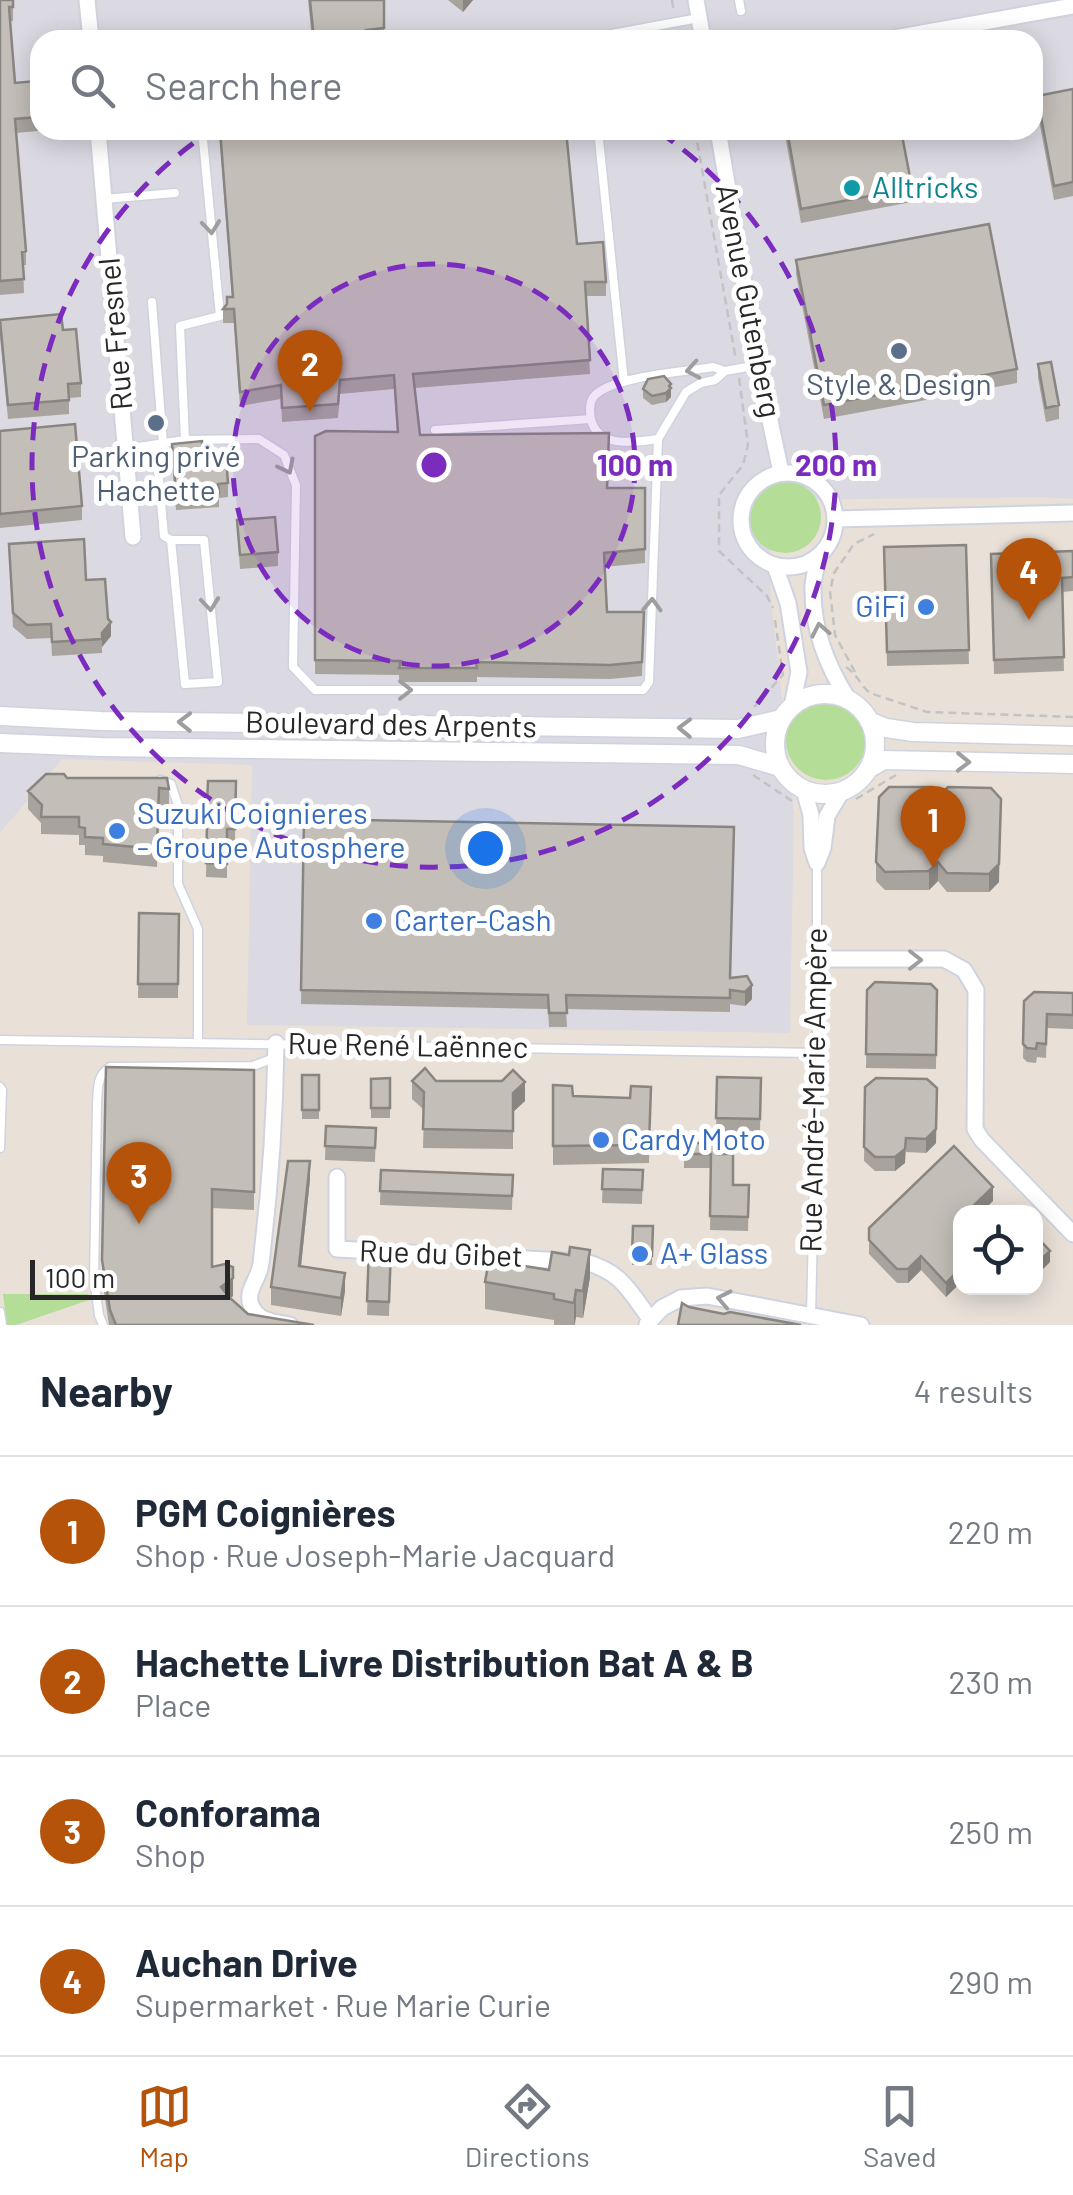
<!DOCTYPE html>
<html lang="en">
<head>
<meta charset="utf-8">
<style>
  :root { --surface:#fff; --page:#f2f2f3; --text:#1f2937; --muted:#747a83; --line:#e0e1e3; --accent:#b45309 }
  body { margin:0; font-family:Barlow,sans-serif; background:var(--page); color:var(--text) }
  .controls { position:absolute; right:30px; bottom:30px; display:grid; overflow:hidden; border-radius:20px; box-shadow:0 5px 25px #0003 }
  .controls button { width:90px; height:90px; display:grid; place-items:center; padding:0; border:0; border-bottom:2px solid var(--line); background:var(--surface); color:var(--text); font:50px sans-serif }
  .scale { position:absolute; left:30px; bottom:25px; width:200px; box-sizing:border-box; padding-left:10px; border:5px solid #272727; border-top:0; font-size:28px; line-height:35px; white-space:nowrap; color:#272727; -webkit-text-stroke:8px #fff; paint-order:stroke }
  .you { position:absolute; left:485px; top:848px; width:35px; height:35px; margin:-25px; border:8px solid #fff; border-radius:50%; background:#1a73e8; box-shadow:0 0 0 15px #1a73e833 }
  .badge { display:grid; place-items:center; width:65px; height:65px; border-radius:50%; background:var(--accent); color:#fff; font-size:32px; font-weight:700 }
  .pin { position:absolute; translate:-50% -82px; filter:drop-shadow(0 2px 5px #0008) }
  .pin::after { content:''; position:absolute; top:52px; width:35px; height:30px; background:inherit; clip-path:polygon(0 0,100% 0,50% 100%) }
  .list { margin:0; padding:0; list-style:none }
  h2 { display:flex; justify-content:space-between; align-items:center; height:130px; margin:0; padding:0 40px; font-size:42px }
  h2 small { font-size:32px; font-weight:400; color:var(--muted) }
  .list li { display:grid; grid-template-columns:65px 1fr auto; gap:30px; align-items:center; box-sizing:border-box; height:150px; padding:0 40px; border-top:2px solid var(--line) }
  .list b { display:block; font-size:38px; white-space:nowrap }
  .list p { margin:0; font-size:32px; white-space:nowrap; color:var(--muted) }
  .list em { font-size:32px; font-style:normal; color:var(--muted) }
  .icon { flex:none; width:55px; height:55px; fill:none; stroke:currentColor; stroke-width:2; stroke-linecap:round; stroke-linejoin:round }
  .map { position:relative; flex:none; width:1073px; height:1325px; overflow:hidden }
  .search { position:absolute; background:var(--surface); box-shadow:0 5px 25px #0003; left:30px; right:30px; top:30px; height:110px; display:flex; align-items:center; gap:25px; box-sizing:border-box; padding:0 35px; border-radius:30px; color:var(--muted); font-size:38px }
  .sheet { height:730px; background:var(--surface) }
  nav { display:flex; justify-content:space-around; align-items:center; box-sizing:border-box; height:140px; border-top:2px solid var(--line); background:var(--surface); font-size:28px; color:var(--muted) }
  nav a { display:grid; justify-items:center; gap:5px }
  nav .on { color:var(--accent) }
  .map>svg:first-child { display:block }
  .industrial { fill:#dbd9e1; fill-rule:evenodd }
  .green { fill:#b4dd97 }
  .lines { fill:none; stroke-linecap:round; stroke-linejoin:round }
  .service-casing { stroke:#ced3df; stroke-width:11 }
  .minor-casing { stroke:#ced3df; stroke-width:19 }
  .tertiary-casing { stroke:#ced3df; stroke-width:21 }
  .path { stroke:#c3c3c3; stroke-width:2.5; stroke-dasharray:8 5; stroke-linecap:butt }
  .service { stroke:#fff; stroke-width:8 }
  .minor { stroke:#fff; stroke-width:15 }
  .tertiary { stroke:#fff; stroke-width:18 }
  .wall { fill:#a9a39e }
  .shaded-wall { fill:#898581 }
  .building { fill:#c4beb8; stroke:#898581; stroke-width:2.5 }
  .oneway { stroke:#9e9e9e }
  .ring { fill:none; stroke:#7b2cbf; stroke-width:5; stroke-dasharray:18 12 }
  .culture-dot { fill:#0f9aa8; stroke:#fff; stroke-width:4 }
  .service-dot { fill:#5c6f8a; stroke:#fff; stroke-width:4 }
  .shop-dot { fill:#3f7fe0; stroke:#fff; stroke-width:4 }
  .labels { text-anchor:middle; stroke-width:10; stroke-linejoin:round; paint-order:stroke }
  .culture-label { font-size:30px; fill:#0d838f; stroke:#fff; text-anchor:start }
  .street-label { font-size:30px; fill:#272727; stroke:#fff }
  .service-label { font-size:30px; fill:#4e5e75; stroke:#fff }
  .shop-label { font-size:30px; fill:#366cbe; stroke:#fff; text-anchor:start }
  .centre { fill:#7b2cbf; stroke:#fff; stroke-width:5 }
  .ring-label { font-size:30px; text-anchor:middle; font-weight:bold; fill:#7b2cbf; stroke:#fff; stroke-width:10; stroke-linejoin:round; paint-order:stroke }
</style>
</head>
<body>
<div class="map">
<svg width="1073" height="1325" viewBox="0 0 1073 1325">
  <rect width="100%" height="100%" fill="#e9e1d8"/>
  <path class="industrial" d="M0,0H1073V499L1041,497L772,500L770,590L794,811L790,1033L247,1025L252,765L62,759L0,833ZM40,40H1033V130H40Z"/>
  <path class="green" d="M749 517a36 36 0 1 1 72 0a36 36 0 1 1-72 0Z
    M786 740a40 40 0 1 1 80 0a40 40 0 1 1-80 0Z
    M3,1294H88L89,1300L16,1325H7Z"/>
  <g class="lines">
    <defs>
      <path id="service" d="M739,0L741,11
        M579,40L699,18
        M202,130L220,316L180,326L185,440L259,439L284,455L296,485L293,667L315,690H643L649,682L658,439L686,392L701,383L715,380L725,371L713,367C684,372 621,376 599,392C591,397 590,403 590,412C592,449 632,443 658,439
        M598,130L624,382
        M104,199L175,193
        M152,302L163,444
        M725,371L758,365
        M435,430L591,419
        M156,445L164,536L171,540L185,684L218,682L204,540H171
        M125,449L185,440
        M160,780L171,784L178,805V884L198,929V1042
        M0,1040L817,1053
        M0,1087L2,1090L0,1148
        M0,1312L2,1325
        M811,1316L817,1053V863
        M103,1325L99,1315L94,1279L97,1105C98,1090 96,1076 110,1067L253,1066L274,1058"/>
      <path id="minor" d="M87,0L91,40
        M696,0L703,40
        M883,40L1073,6
        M98,130L133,537
        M718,130L758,365L781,472
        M741 520a47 47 0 1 1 94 0a47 47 0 1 1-94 0Z
        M836,519L1073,513
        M819,556C817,566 813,577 813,587C812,627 827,666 848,699
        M775,566L788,603L799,672L792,706
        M804,790L811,815L812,848L817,863
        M817,863L823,848L827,816L842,791
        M818,959H944L964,970L976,990L975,1129L982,1140L1073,1234
        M276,1043C275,1111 271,1178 263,1245C262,1252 262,1261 260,1268C257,1281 246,1291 251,1305C258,1322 274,1322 290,1325
        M337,1177V1249L585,1262C622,1272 629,1291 651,1320
        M647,1324L662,1308L681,1298L707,1296L861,1325"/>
      <path id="tertiary" d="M775 744a50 50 0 1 1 100 0a50 50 0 1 1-100 0Z
        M0,716L101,721L738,729L781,719
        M869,721L886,728L913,732L1073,736
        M0,743L100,747L739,755L780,767
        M868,769L884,760L1073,764"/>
    </defs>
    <use href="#service" class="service-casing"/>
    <use href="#minor" class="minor-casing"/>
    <use href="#tertiary" class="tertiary-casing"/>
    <path class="path" d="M672,0L674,13
      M677,31L678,40
      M695,130L736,360
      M739,378L748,445L743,465L719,495V551L767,596L773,608
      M775,620L783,676
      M846,667C857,674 860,685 870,693L927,712L1073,717
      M855,672L835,635L830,591L834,573L854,544L874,534
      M754,707L782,676
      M753,775L792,801
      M856,799L896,775"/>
    <use href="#service" class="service"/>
    <use href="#minor" class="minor"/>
    <use href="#tertiary" class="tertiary"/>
  </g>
  <path class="wall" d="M0,0H13V21H10L15,83L36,96L40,113L38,114V131L16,133L26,251V265H23L24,293L0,295Z
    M308,0H384V40H312Z
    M448,0H473L463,12Z
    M1073,89V196L1054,200L1037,110V96Z
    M219,130H566L577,244L606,282V296H586L590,374L415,388L420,435L608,488H645V563L604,567L607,612H644L642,676L610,679L477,677V682H399V675L315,674V436L397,432L394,389L340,394L338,418L282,422L281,399L240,406L234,323H223V309L232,297Z
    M784,130H901L912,188V202L801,223Z
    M796,260L1017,369V383L824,419L796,274Z
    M0,320L63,330L81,383V397L69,398V414L8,419L0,337Z
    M1038,364L1059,405V419L1046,422L1038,378Z
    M648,379L671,397L666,402L652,405L643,398V389Z
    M0,431L82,506V520L0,528Z
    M172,444L203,459L228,483V497L219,498V507L176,510Z
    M237,520L278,552V566L240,569Z
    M9,544L86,580L108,619L111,636L102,647V653L52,656L51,638L27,639L13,627Z
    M966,545L969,664L887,666L884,547Z
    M1073,551V591L1062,592L1064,671L994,674L991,554Z
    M67,778L169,789V806H159L157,867L103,862V856L85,855V845H79V835L41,834V823L28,809V791Z
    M208,781H236L235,843H227V878L206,877L207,825L210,822V819H207Z
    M889,787L999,882L989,892H947L938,881L929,890H885L876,881V862Z
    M304,819L731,978L752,999L745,1006L730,1004V1012L566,1009L567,1027H549L548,1009L301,1004Z
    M139,913L179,914L178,998H138Z
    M867,990H937L936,1069L866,1068Z
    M1073,993V1029L1047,1028L1046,1058L1037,1057L1036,1063L1027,1062L1023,1058L1024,1001Z
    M106,1067L254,1070V1210L212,1208V1267L233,1296L230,1298L248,1314L314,1325H109L102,1279Z
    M302,1075H319V1119H302Z
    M717,1077L761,1078L760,1133L716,1132Z
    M390,1078V1118H371V1079Z
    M412,1081H436L525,1101L513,1112V1149L423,1148L424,1110L412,1099Z
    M553,1085L573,1096L630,1098L651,1087L649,1163L553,1165Z
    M865,1087L936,1143L926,1153L906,1152L905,1163L895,1171H875L864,1161Z
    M326,1126L376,1128L375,1162L325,1160Z
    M684,1143L718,1154L733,1185H749L748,1231L710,1230L711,1168H684Z
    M603,1169L643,1170L642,1204L602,1203Z
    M381,1170L513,1175L512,1210L380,1205Z
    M310,1179L301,1267L345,1291L341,1316L271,1305V1287Z
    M993,1201L960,1212V1283L946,1297L921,1270L908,1283H897L869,1254V1228Z
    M633,1226H653L652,1265H632Z
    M369,1248L391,1249L389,1316L367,1315Z
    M590,1277L583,1318L576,1317L575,1325H554V1320L485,1309V1282Z"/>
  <path class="shaded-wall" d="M463,0H473L463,12Z
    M671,384V397L666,402V393Z
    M111,622V636L102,647V633Z
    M1001,799L999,882L989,892V874Z
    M938,862V881L929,890V871Z
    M752,985V999L745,1006V992Z
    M525,1082V1101L513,1112V1149V1093Z
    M937,1102L936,1143L926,1153V1139Z
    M905,1149V1163L895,1171V1157Z
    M310,1161V1179L299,1285V1266Z
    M993,1187V1201L982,1212H967Z
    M590,1250V1277L583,1318V1291Z
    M1050,1251V1262L1036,1276V1264Z
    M921,1256V1270L908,1283V1269Z
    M960,1269V1283L946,1297V1283Z
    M345,1273V1291L341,1316V1298Z
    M233,1278V1296L221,1305V1287Z
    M576,1290V1317L574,1325V1303Z"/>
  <path class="building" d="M0,0H13V7H9L15,83L35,81L36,96L40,99L37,102L38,117L15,119L26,251L22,252L24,279L0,281Z
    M310,0H384V28L366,30L367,40H314Z
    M1073,89V182L1054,186L1037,96Z
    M220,130H566L577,244L603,242L606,282H585L590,360L413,374L420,435L609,433L607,488H645V549L604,553L607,612H644L642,662L610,665L476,662L477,668H399L401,661L315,660V436L326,431L398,432L394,375L340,380L338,404L282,408L281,385L240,392L234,309H223L227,304V297H233Z
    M787,130H901L912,188L801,209Z
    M989,224L1017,369L824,405L796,260Z
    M61,314L63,330L76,329L81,383L68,384L69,400L8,405L0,320Z
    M1051,362L1059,405L1046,408L1038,364Z
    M664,376L671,384L669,386L671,388L666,393L652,396L643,389L648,379Z
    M75,424L82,506L0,514V431Z
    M202,441L203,459L226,457L228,483L218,484L219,493L176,496L172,444Z
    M275,517L278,552L240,555L237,520Z
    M84,539L86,580L105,579L108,619L111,622L102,633V639L52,642L51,624L27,625L13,613L9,544Z
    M966,545L969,650L887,652L884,547Z
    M1073,551V577L1062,578L1064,657L994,660L991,554Z
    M46,774H64L67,778H167L169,789L159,788L157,849L103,844V838L85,837V828L79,827V817H41L42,805L28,791Z
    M208,781H236L235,829H227V864L206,863L207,825L215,816L210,811V805H207Z
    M889,787H932L940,795L948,787L991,788L1001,799L999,864L989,874L947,873L938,862L929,871L885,872L876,862L879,797Z
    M304,819L734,827L730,978L747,976L752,985L745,992L730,990V998L566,995L567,1013H549L548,995L301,990Z
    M139,913L179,914L178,984H138Z
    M875,982L931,984L937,990L936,1055L866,1054L867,990Z
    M1034,992L1073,993V1015L1047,1014L1046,1044L1037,1043L1036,1049L1027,1048L1023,1044L1024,1001Z
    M106,1067L254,1070V1192L212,1189V1267L225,1264L233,1267V1278L221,1287L230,1298L248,1314L314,1325H116L110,1310L102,1260Z
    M425,1068L436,1081H502L513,1070L525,1082L513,1093V1131L423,1129L424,1092L412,1081Z
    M302,1075H319V1110H302Z
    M717,1077L761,1078L760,1119L716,1118Z
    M390,1078V1108H371V1079Z
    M876,1078L927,1079L937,1088L936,1129L926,1139L906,1138L905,1149L895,1157H875L864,1147L865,1087Z
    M553,1085L572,1086L573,1096L630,1098L631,1086L651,1087L649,1145L553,1146Z
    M326,1126L376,1128L375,1148L325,1146Z
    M684,1143H718V1154H733V1185H749L748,1217L710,1216L711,1154H684Z
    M954,1146L993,1187L967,1212H960V1269L946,1283L921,1256L908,1269H897L869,1240V1228Z
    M288,1161H310L299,1266L345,1273L341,1298L271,1287Z
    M603,1169L643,1170L642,1190L602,1189Z
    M381,1170L513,1175L512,1196L380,1191Z
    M633,1226H653L652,1256L632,1255Z
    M1036,1236L1050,1251L1036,1264Z
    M570,1247L590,1250L583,1291L576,1290L574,1303L554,1299V1294L485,1282L489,1260L549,1270L552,1252L569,1255Z
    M369,1248L391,1249L389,1302L367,1301Z
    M682,1303L689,1307L724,1314L730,1312L801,1325H678Z"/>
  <defs><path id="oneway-chevron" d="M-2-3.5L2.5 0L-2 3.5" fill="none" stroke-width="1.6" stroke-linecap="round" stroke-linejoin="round" transform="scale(2.5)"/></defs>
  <g class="oneway">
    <use href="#oneway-chevron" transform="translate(211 227) rotate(84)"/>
    <use href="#oneway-chevron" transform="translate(693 370) rotate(170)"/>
    <use href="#oneway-chevron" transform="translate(287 467) rotate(63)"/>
    <use href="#oneway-chevron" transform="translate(210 604) rotate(84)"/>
    <use href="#oneway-chevron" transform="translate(652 605) rotate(-88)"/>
    <use href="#oneway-chevron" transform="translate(820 630) rotate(-101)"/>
    <use href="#oneway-chevron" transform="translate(405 690)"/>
    <use href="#oneway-chevron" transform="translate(185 722) rotate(-179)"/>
    <use href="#oneway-chevron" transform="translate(685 728) rotate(-179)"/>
    <use href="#oneway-chevron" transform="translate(963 762) rotate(1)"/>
    <use href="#oneway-chevron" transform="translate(915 960)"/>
    <use href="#oneway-chevron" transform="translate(724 1299) rotate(-169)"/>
  </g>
  <circle cx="434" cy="465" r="201" fill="#7b2cbf" fill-opacity=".12"/>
  <g class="ring">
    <circle cx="434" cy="465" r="201"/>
    <path d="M659 132A402 402 0 1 1 209 132"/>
  </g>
  <circle class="culture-dot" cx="852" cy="188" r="10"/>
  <g class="service-dot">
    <circle cx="899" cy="351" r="10"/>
    <circle cx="156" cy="423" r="10"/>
  </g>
  <g class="shop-dot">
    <circle cx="926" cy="607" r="10"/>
    <circle cx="117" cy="831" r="10"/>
    <circle cx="374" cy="921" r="10"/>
    <circle cx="601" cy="1140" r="10"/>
    <circle cx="640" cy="1254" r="10"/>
  </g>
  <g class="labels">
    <g class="culture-label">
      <text x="872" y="198">Alltricks</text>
    </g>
    <g class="street-label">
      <text transform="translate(748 301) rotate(79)" y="10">Avenue Gutenberg</text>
      <text transform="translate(116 334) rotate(-95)" y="10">Rue Fresnel</text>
      <text transform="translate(391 725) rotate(1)" y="10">Boulevard des Arpents</text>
      <text transform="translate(408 1046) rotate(1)" y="10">Rue René Laënnec</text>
      <text transform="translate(814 1090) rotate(-89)" y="10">Rue André-Marie Ampère</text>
      <text transform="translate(441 1254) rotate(2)" y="10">Rue du Gibet</text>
    </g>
    <g class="service-label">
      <text x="899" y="395">Style &amp; Design</text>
      <text x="156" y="467">Parking privé<tspan x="156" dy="34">Hachette</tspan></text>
    </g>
    <g class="shop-label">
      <text x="906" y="617" text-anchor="end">GiFi</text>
      <text x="137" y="824">Suzuki Coignieres<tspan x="137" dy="34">- Groupe Autosphere</tspan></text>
      <text x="394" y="931">Carter-Cash</text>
      <text x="621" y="1150">Cardy Moto</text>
      <text x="660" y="1264">A+ Glass</text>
    </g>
  </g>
  <circle cx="434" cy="465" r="15" class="centre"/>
  <g class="ring-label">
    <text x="635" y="476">100 m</text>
    <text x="836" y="476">200 m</text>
  </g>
</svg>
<div class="controls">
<button><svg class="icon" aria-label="locate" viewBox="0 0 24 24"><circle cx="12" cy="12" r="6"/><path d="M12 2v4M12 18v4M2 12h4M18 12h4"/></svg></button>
</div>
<div class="scale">100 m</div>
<div class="you"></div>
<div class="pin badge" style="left:933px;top:868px">1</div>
<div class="pin badge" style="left:310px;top:412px">2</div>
<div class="pin badge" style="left:139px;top:1224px">3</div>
<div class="pin badge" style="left:1029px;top:620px">4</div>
<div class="search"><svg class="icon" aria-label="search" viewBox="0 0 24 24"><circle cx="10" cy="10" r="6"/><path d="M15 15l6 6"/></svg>Search here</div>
</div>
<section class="sheet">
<h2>Nearby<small>4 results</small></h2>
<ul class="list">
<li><span class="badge">1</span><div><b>PGM Coignières</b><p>Shop · Rue Joseph-Marie Jacquard</p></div><em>220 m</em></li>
<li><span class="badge">2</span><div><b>Hachette Livre Distribution Bat A &amp; B</b><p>Place</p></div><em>230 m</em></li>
<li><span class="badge">3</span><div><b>Conforama</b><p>Shop</p></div><em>250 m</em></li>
<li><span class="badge">4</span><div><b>Auchan Drive</b><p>Supermarket · Rue Marie Curie</p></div><em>290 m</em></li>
</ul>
</section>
<nav>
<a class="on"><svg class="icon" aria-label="map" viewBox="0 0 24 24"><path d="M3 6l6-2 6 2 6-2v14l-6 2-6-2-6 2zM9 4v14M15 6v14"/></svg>Map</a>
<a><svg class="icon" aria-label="directions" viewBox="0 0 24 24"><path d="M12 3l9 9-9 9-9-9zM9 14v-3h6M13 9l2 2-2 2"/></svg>Directions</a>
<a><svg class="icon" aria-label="saved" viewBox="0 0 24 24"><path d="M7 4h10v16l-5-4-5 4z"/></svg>Saved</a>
</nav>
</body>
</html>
